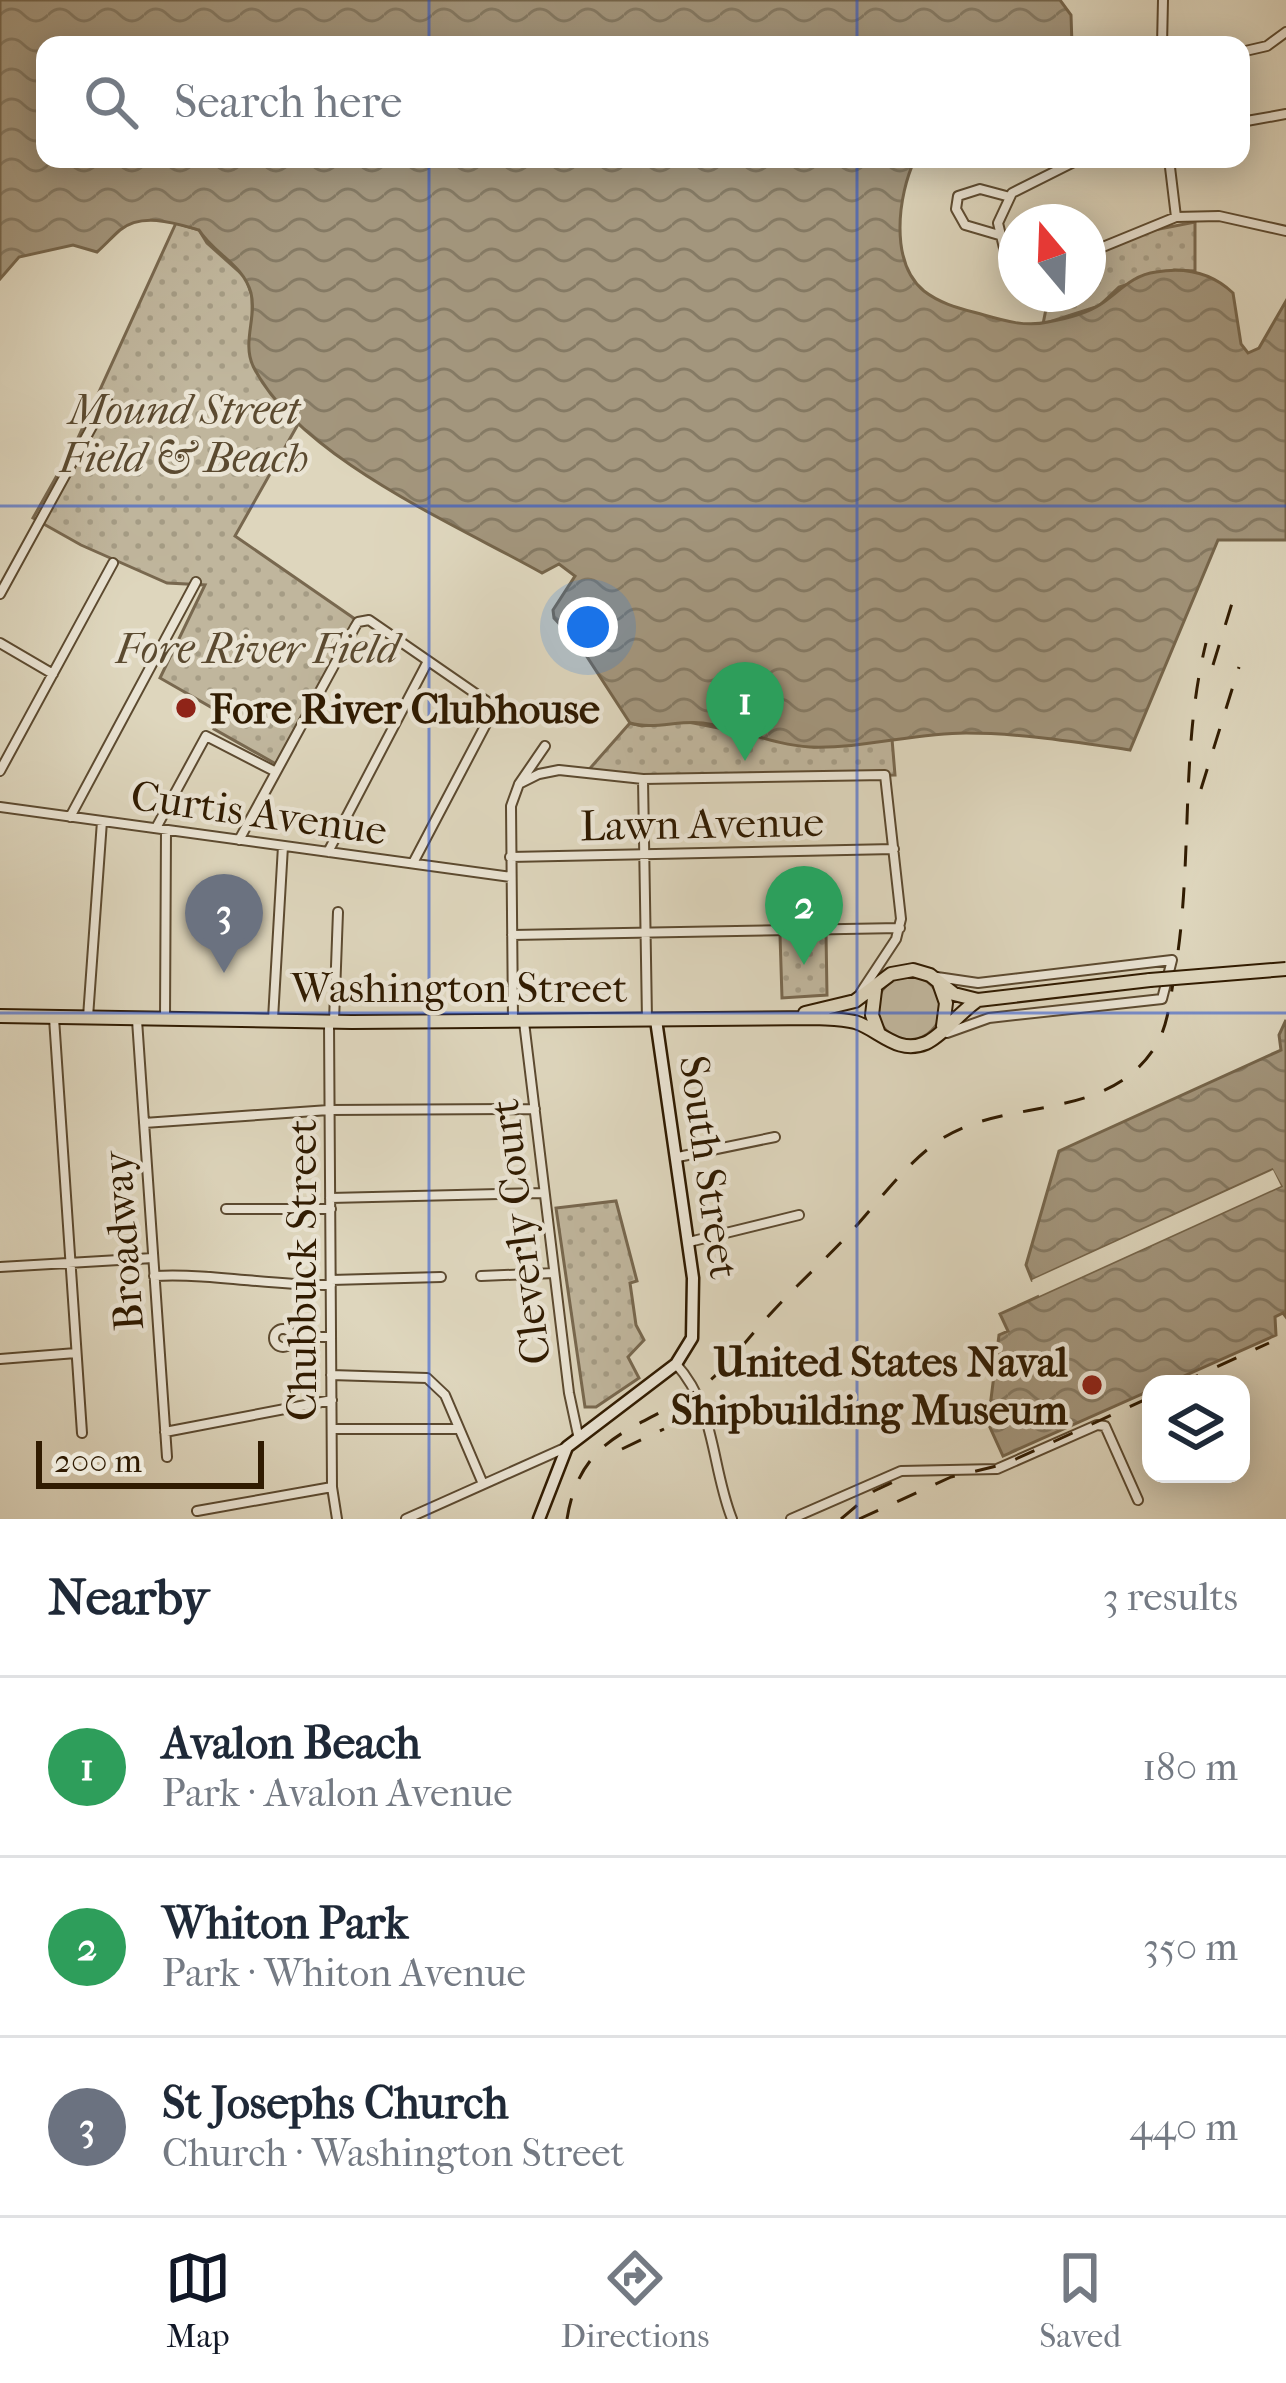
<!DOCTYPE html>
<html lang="en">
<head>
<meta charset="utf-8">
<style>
  :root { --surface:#fff; --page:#f6f6f7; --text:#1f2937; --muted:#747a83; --line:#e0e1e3; --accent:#111827 }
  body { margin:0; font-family:"IM FELL French Canon",serif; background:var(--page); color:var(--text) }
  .controls { position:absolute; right:36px; bottom:36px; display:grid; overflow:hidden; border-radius:24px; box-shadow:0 6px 30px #0003 }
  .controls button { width:108px; height:108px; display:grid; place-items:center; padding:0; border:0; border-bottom:3px solid var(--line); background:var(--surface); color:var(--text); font:60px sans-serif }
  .compass { position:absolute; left:998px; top:204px; width:108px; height:108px; border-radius:50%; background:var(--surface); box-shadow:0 6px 30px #0003; rotate:341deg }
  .scale { position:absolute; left:36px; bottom:30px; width:228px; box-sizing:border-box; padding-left:12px; border:6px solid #301b01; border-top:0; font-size:33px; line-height:42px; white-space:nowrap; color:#301b01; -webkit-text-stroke:9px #eae4d4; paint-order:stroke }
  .you { position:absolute; left:588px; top:627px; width:42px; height:42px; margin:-30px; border:9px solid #fff; border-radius:50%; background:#1a73e8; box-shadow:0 0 0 18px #1a73e833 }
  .badge { display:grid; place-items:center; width:78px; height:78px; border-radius:50%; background:var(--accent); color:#fff; font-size:39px; font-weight:700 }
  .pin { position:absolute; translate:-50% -99px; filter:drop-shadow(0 3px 6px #0008) }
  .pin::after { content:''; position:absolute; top:63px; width:42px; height:36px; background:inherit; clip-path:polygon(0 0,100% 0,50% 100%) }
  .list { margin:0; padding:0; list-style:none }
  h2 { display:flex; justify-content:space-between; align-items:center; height:156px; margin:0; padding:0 48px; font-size:51px }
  h2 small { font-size:39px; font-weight:400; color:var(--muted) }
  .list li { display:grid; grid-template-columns:78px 1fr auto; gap:36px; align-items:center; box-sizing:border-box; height:180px; padding:0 48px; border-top:3px solid var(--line) }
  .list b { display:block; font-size:45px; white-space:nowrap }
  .list p { margin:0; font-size:39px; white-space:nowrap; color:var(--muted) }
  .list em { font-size:39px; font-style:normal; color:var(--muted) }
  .icon { flex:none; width:66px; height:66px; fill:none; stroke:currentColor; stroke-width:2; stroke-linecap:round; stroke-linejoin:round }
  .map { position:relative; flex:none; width:1286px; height:1519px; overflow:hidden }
  .search { position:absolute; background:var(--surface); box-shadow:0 6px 30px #0003; left:36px; right:36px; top:36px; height:132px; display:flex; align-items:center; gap:30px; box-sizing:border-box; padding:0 42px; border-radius:24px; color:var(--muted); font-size:45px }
  .sheet { height:696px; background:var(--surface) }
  nav { display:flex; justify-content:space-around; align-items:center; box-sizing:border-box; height:168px; border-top:3px solid var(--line); background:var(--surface); font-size:33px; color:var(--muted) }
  nav a { display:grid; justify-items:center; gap:6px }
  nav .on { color:var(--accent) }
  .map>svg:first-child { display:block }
  .grass { fill:#c0b69d; stroke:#78684f; stroke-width:3 }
  .park { fill:url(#park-dots); stroke:#78684f; stroke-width:3 }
  .water { fill:url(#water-waves); stroke:#75654b; stroke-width:3 }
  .pier { fill:#ded6bd }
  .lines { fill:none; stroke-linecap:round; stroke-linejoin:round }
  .street-casing { stroke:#5c4a30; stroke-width:12 }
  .secondary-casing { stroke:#301b01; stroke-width:15 }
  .primary-casing { stroke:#301b01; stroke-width:16 }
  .street { stroke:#eae4d4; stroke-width:8 }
  .secondary { stroke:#eae4d4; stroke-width:10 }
  .primary { stroke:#ded6bd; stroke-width:12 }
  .rail { stroke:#301b01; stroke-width:3; stroke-dasharray:21 21; stroke-linecap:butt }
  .primary-bridge-casing { stroke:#301b01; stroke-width:16; stroke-linecap:butt }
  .primary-bridge { stroke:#ded6bd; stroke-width:12 }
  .grid { fill:none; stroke:#1d4ed8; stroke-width:3; stroke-opacity:0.55 }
  .poi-dot { fill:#8f2418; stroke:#eae4d4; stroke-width:4.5 }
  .labels { text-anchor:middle; stroke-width:9; stroke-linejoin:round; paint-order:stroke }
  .park-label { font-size:42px; font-style:italic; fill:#5b4a30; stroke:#eae4d4 }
  .poi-label { font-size:42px; font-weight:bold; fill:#301b01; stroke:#eae4d4; text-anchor:start }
  .street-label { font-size:42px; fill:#301b01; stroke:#eae4d4 }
</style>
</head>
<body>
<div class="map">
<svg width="1286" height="1519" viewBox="0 0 1286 1519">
  <defs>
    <pattern id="park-dots" width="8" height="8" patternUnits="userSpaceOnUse" patternTransform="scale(3)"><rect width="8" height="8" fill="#c0b69d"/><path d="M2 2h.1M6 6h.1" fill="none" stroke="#a59c85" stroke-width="1.8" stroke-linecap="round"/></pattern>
    <pattern id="water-waves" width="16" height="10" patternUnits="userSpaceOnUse" patternTransform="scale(3)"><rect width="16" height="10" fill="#a3967d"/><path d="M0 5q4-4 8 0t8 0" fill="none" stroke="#857a64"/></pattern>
  </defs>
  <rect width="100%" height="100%" fill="#ded6bd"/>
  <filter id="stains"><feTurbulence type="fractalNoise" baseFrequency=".00167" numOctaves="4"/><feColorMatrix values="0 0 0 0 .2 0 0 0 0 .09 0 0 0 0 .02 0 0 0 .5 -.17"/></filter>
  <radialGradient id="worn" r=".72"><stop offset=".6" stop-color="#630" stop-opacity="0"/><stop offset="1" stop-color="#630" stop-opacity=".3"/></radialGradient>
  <path class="grass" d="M877 1008a32 32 0 1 1 64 0a32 32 0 1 1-64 0Z"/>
  <path class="park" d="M1195,222V271L1174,270L1119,287L1099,306L1043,324L1049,294H1088V258L1139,233Z
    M176,223L199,230L207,243L246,278L252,296L254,367L297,426L235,536L355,619L276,764L214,729L221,713L160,678L205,585L167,583L81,545L33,518L77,440Z
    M683,721L814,747L892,739L895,775L643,779L585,774L630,723L642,726Z
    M826,933L827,995L782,998L780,935Z
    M616,1201L637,1281L630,1283L636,1325L644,1340L628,1357L639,1378L596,1407H585L556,1208Z"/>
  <path class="water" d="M0,0H1060L1071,15L1072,45H45V159H915C898,195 889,262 924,291C942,305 963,309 984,315C1005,321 1026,327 1048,322C1065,319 1086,314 1101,304C1119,292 1132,275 1156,272C1185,267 1211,272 1233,293L1241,344L1248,353L1259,348L1286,301V540H1218L1130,750C1075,742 1021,733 966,733C914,733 862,749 810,747C773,745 739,728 703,723C679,720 653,730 630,723L580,646L554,618L553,610L575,576L559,564L542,573C455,524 298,457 253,366C242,342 257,317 251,293C243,264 214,254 199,230C175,223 142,212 120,230C112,237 105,245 97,252L73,245L19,257L0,279Z
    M1286,1020V1317L1283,1313L1275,1317L1276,1335L1166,1384H1151V1390L1003,1456L988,1423L999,1335L1008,1331L1000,1314L1281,1186L1272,1170L1032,1280L1026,1265L1059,1151L1281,1050L1279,1035Z"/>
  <path class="pier" d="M1273,1170L1281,1186L1039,1296L1037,1290L1273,1183L1270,1178L1035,1286L1032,1280Z"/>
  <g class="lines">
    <defs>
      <path id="street" d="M1162,45L1163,0
        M1241,52L1267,46L1286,32
        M1241,122L1286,114
        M1169,159L1176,217
        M999,235L965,225L956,209L958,196L980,189L1010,197
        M1088,253L1176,217L1219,216L1286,231
        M1016,259L1005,252L998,223L1012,193L1080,159
        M0,594L107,399
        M0,643L53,674
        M0,771L113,563
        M643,779L647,1019
        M519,784L539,774L559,770L643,779L885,775L901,919L896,939L861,992
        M0,807L511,877
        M70,817L196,582
        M156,828L206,736L276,772
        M239,840L355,627L358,622L369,620L495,707L413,863
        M328,852L428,661
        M510,857L894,849
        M512,935L900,928
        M937,977L978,983L1172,960L1162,999L989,1018L947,1033
        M88,1017L102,821
        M54,1018L82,1433
        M165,1018L166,830
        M273,1019L283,846
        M137,1020L167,1457
        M513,1020L511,806L519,784L545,746
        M334,1021L338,912
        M524,1022L569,1393L578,1435
        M329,1023L332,1487L337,1519
        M144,1123L329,1110L535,1109
        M678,1157L775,1137
        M330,1198L544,1193
        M226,1209H331
        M689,1242L799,1215
        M0,1267L153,1258
        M154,1276C214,1273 271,1286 331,1285
        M481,1276L554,1273
        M331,1280L441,1277
        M274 1338a9 9 0 1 1 18 0a9 9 0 1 1-18 0Z
        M292,1337H331
        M0,1359L76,1353
        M676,1364C716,1408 711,1466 732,1519
        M331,1375L427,1378L445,1395L483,1484
        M332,1429H459
        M165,1432L332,1400
        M197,1511L332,1487
        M406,1519L567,1447
        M791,1519L901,1471L997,1469L1097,1425L1105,1426L1138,1500"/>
      <path id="secondary" d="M539,1519L567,1447L676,1364L692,1338L693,1278L656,1020"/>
      <path id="primary" d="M939,983L946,1003L943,1026
        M875,990L872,1015L879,1034
        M805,1013L855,1001L891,974L913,970L930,975L954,994L978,1000L1150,980
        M0,1016L352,1022L816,1018C829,1019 842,1019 855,1022C880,1030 897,1055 926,1043C942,1036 961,1011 978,1000"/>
    </defs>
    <use href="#street" class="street-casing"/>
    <use href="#secondary" class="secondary-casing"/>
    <use href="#primary" class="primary-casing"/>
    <use href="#street" class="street"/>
    <use href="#secondary" class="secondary"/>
    <use href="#primary" class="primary"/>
    <path class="rail" d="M1213,665L1233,600
      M1201,789L1239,667
      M1179,1384L1269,1343
      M622,1449L664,1429
      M567,1519C581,1430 643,1431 703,1386C726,1369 745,1341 765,1320C791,1290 821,1264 848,1235C878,1203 906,1162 943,1138C1009,1097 1107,1122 1155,1047C1168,1027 1170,1000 1174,977C1194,867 1179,751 1206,643
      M841,1519L874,1491L906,1476
      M859,1519L951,1477L1005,1464L1151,1397"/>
    <defs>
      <path id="primary-bridge" d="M1150,980L1286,969"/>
    </defs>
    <use href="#primary-bridge" class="primary-bridge-casing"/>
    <use href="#primary-bridge" class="primary-bridge"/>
  </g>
  <path class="grid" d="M429,0V45M857,0V45M429,159V1519M857,159V1519M0,506H1286M0,1013H1286"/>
  <g class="poi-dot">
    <circle cx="186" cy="708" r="12"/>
    <circle cx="1092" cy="1385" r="12"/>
  </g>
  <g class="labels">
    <g class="park-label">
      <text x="184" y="424">Mound Street<tspan x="184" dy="48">Field &amp; Beach</tspan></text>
      <text x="257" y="663">Fore River Field</text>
    </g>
    <g class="poi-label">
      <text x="210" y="723">Fore River Clubhouse</text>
      <text x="1068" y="1376" text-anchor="end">United States Naval<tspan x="1068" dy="48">Shipbuilding Museum</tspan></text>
    </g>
    <g class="street-label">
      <text transform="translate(259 812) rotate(8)" y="15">Curtis Avenue</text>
      <text transform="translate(702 823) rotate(-1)" y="15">Lawn Avenue</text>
      <text x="459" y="1002">Washington Street</text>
      <text transform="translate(710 1167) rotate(82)" y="15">South Street</text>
      <text transform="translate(519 1232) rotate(-97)" y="15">Cleverly Court</text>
      <text transform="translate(122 1241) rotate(-94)" y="15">Broadway</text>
      <text transform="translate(301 1270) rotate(-90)" y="15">Chubbuck Street</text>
    </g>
  </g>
  <rect width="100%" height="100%" filter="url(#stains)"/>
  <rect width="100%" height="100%" fill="url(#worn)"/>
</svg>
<div class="controls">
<button><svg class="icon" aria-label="layers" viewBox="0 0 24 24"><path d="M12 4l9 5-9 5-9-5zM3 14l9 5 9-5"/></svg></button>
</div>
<svg class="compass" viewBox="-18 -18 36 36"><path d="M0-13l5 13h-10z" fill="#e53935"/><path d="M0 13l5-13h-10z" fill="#747a83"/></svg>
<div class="scale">200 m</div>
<div class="you"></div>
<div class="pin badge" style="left:745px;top:761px;background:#2e9e5b">1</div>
<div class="pin badge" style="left:804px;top:965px;background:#2e9e5b">2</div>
<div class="pin badge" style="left:224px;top:973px;background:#6b7280">3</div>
<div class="search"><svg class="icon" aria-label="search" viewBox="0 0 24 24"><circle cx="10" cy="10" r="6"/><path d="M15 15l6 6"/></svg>Search here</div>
</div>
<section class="sheet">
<h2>Nearby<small>3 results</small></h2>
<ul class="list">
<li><span class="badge" style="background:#2e9e5b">1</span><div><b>Avalon Beach</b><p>Park · Avalon Avenue</p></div><em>180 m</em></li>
<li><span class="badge" style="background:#2e9e5b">2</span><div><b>Whiton Park</b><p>Park · Whiton Avenue</p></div><em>350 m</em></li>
<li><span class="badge" style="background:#6b7280">3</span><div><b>St Josephs Church</b><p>Church · Washington Street</p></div><em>440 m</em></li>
</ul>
</section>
<nav>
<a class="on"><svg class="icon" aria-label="map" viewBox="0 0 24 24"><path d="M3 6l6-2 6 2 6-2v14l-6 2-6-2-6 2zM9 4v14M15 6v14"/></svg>Map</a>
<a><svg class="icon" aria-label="directions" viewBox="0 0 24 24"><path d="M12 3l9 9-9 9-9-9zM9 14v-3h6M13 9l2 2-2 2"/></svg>Directions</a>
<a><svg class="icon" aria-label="saved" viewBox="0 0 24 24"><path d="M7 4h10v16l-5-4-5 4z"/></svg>Saved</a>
</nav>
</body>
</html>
